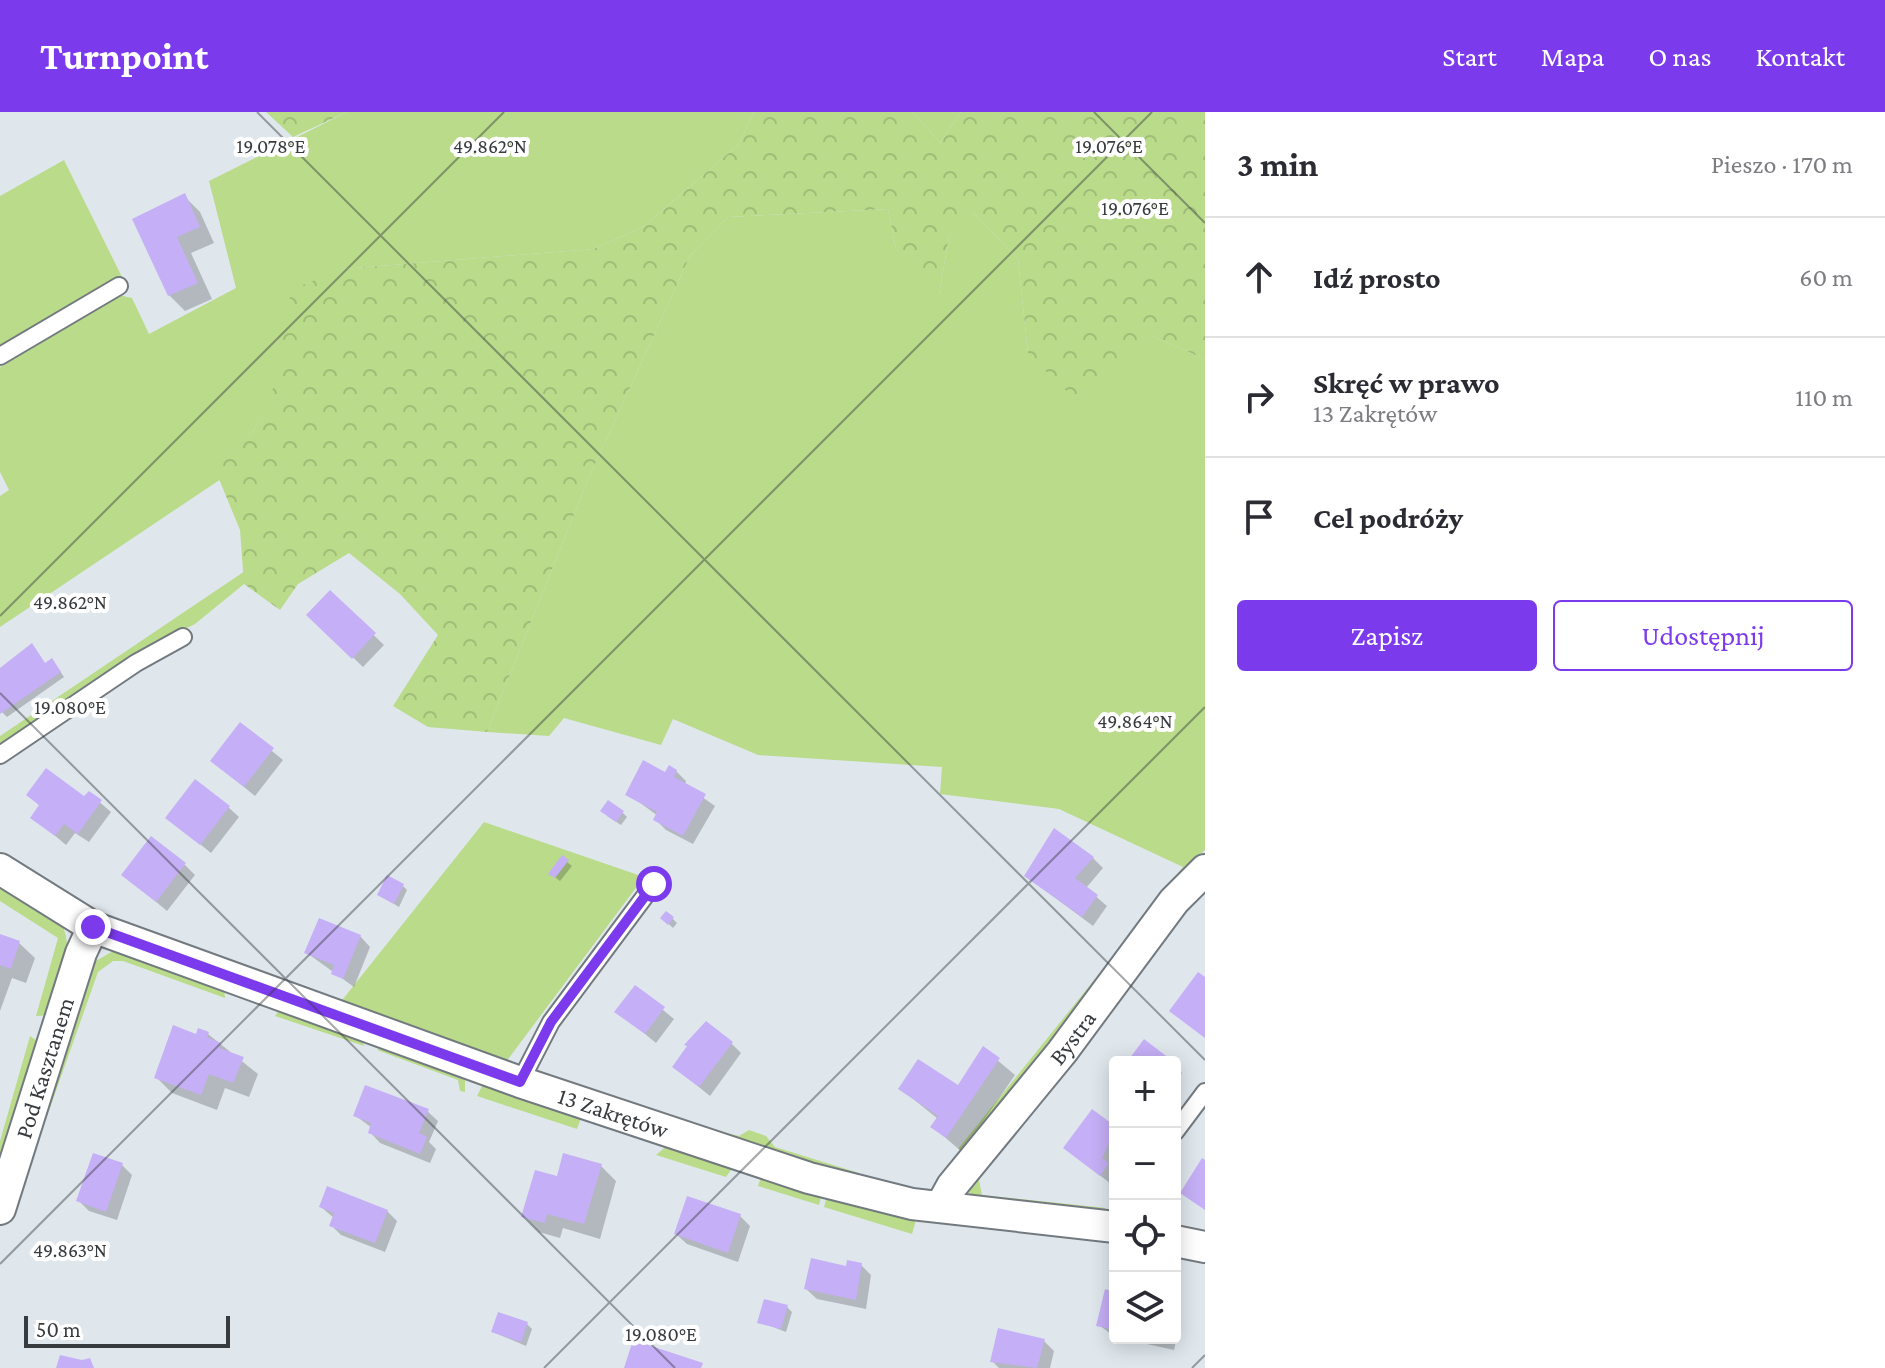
<!DOCTYPE html>
<html lang="pl">
<head>
<meta charset="utf-8">
<style>
  :root { --surface:#fff; --page:#f2f2f3; --text:#2b2b33; --muted:#7c7c81; --line:#e1e1e2; --accent:#7c3aed }
  body { margin:0; font-family:"Crimson Pro",serif; background:var(--page); color:var(--text) }
  .controls { position:absolute; right:24px; bottom:24px; display:grid; overflow:hidden; border-radius:8px; box-shadow:0 4px 20px #0003 }
  .controls button { width:72px; height:72px; display:grid; place-items:center; padding:0; border:0; border-bottom:2px solid var(--line); background:var(--surface); color:var(--text); font:40px sans-serif }
  .scale { position:absolute; left:24px; bottom:20px; width:206px; box-sizing:border-box; padding-left:8px; border:4px solid #383b3e; border-top:0; font-size:22px; line-height:28px; white-space:nowrap; color:#383b3e; -webkit-text-stroke:6px #fff; paint-order:stroke }
  .stop { position:absolute; width:24px; height:24px; margin:-18px; border:6px solid #7c3aed; border-radius:50%; background:#fff }
  .stop.end { background:#7c3aed; border-color:#fff; box-shadow:0 2px 8px #0008 }
  .list { margin:0; padding:0; list-style:none }
  h2 { display:flex; justify-content:space-between; align-items:center; height:104px; margin:0; padding:0 32px; font-size:34px }
  h2 small { font-size:26px; font-weight:400; color:var(--muted) }
  .list li { display:grid; grid-template-columns:52px 1fr auto; gap:24px; align-items:center; box-sizing:border-box; height:120px; padding:0 32px; border-top:2px solid var(--line) }
  .list b { display:block; font-size:30px; white-space:nowrap }
  .list p { margin:0; font-size:26px; white-space:nowrap; color:var(--muted) }
  .list em { font-size:26px; font-style:normal; color:var(--muted) }
  .actions { display:flex; gap:16px; padding:24px 32px }
  .actions a { flex:1; padding:18px 0; border:2px solid var(--accent); border-radius:8px; text-align:center; font-size:28px; color:var(--accent) }
  .actions .main { background:var(--accent); color:#fff }
  .icon { flex:none; width:44px; height:44px; fill:none; stroke:currentColor; stroke-width:2; stroke-linecap:round; stroke-linejoin:round }
  .map { position:relative; flex:none; width:1205px; height:1256px; overflow:hidden }
  header { display:flex; align-items:center; gap:48px; box-sizing:border-box; height:112px; padding:0 40px; background:var(--accent); color:#fff }
  header strong { font-size:38px }
  nav { display:flex; gap:44px; margin-inline-start:auto; font-size:28px }
  main { display:flex }
  aside { flex:1; background:var(--surface) }
  .map>svg:first-child { display:block }
  .grass { fill:#b9db8a }
  .forest { fill:url(#forest-crowns) }
  .shadow { fill:#0003 }
  .building { fill:#c5aff6 }
  .lines { fill:none; stroke-linecap:round; stroke-linejoin:round }
  .service-casing { stroke:#737a7f; stroke-width:20 }
  .minor-casing { stroke:#737a7f; stroke-width:34 }
  .service { stroke:#fff; stroke-width:16 }
  .minor { stroke:#fff; stroke-width:30 }
  .route { stroke:#7c3aed; stroke-width:10 }
  .ticks { fill:none; stroke:#383b3e; stroke-width:2; stroke-opacity:0.45 }
  .labels { text-anchor:middle; stroke-width:8; stroke-linejoin:round; paint-order:stroke }
  .street-label { font-size:24px; fill:#383b3e; stroke:#fff }
  .ticks-label { font-size:20px; text-anchor:middle; fill:#383b3e; stroke:#fff; stroke-width:8; stroke-linejoin:round; paint-order:stroke }
</style>
</head>
<body>
<header>
<strong>Turnpoint</strong>
<nav><a>Start</a><a>Mapa</a><a>O nas</a><a>Kontakt</a></nav>
</header>
<main>
<div class="map">
<svg width="1205" height="1256" viewBox="0 0 1205 1256">
  <defs>
    <pattern id="forest-crowns" width="20" height="18" patternUnits="userSpaceOnUse" patternTransform="scale(2)"><rect width="20" height="18" fill="#b9db8a"/><path d="M2 6a3 3 0 1 1 6 0M12 15a3 3 0 1 1 6 0" fill="none" stroke="#a0bd78"/></pattern>
  </defs>
  <rect width="100%" height="100%" fill="#dfe7ed"/>
  <path class="grass" d="M347,0H754L739,32L643,115L593,137L342,157L276,225L280,263L254,318L215,355L221,367L0,515V384L9,378L0,360V255L119,183L132,186L149,222L236,176L209,69Z
    M913,0H961L940,31Z
    M64,48L122,165L0,237V84Z
    M888,97L896,138L939,183L949,125L972,99L1018,147L1028,242L1152,224L1205,247V738L1184,755L1187,759L1134,818L1183,755L1059,697L940,682L942,655L758,643L673,607L661,633L564,606L549,624L487,620L587,370L690,144L728,105Z
    M245,459L244,472L195,512L166,526L0,634V624Z
    M484,710L644,765L506,950L339,892Z
    M0,769L58,806C78,835 61,872 53,903L36,904L58,826L0,789Z
    M1197,783L979,1068L982,1083L1106,1096L1101,1099L971,1084L966,1074Z
    M1120,836L1122,844L967,1040L958,1037Z
    M115,838L224,877L225,886L123,849H113L98,860L28,1058L92,851Z
    M279,898L362,927L364,934L275,904Z
    M30,924L43,933L0,1068V1029Z
    M382,933L465,962V980L460,979L458,968L377,938Z
    M483,972L581,1006L577,1017L477,984Z
    M692,1012L739,1024L749,1018L766,1024L775,1035L859,1061L854,1068Z
    M669,1032L736,1051L726,1065L656,1043Z
    M763,1059L823,1078L819,1093L758,1074Z
    M828,1080L914,1102L916,1108L912,1122L824,1095Z"/>
  <path class="forest" d="M266,0H347L293,25Z
    M754,0H913L940,31L961,0H1205V247L1152,224L1079,291L1028,242L1018,147L973,100L949,125L939,183L927,184L896,138L888,97L728,105L690,144L587,370L487,620L428,615L393,594L438,523L400,482L349,441L298,472L280,498L244,472L240,418L214,355L254,318L279,263L276,225L293,177L342,157L593,137L643,115L739,32Z"/>
  <path class="shadow" d="M184,84L200,100L214,131L191,141L212,187L185,199L169,183L134,108Z
    M330,481L384,533L363,555L309,503Z
    M56,553L64,565L7,605L2,600L0,559Z
    M240,613L283,648L255,684L212,649Z
    M676,659L686,669L685,673L715,694L693,732L666,718L656,708L658,704L628,682Z
    M89,681L111,700L89,730L75,721L66,733L33,705L41,695L28,683L84,687Z
    M228,695L239,705L211,741L168,706Z
    M622,700L627,705L621,713L607,704Z
    M1093,746L1103,756L1086,776L1107,794L1093,814L1026,764Z
    M567,750L572,754L560,769L551,762Z
    M185,753L195,763L167,799L124,763Z
    M403,774L407,778L399,795L379,783Z
    M662,806H672L677,811L673,816Z
    M0,824L19,831L35,846L26,871L12,866L0,899Z
    M360,824L370,835L354,875L307,841Z
    M635,875L674,907L656,931L617,899Z
    M208,922L258,962L249,985L225,976L217,998L172,981L156,965L197,924Z
    M731,931L741,941L710,984L674,955Z
    M984,937L1015,963L962,1040L933,1015L938,1007L901,977L958,976Z
    M1175,954L1182,961L1175,969Z
    M427,999L438,1009L429,1030L436,1037L430,1051L380,1031L370,1020L372,1016L356,1004Z
    M1115,1016L1112,1056L1115,1067L1111,1072L1065,1036Z
    M122,1053L132,1063L117,1108L89,1099L78,1088Z
    M601,1054L616,1069L600,1127L563,1116L560,1126L539,1120L524,1104L558,1066Z
    M321,1095L387,1099L397,1109L385,1140L341,1123L331,1113L334,1106Z
    M740,1104L750,1114L738,1150L687,1132L676,1122Z
    M861,1153L871,1163L866,1197L817,1187L806,1177Z
    M1115,1182V1225L1099,1213Z
    M787,1195L792,1200L786,1220L760,1210Z
    M1175,1201L1181,1207L1174,1238L1120,1226H1175Z
    M527,1212L532,1217L526,1234L493,1220Z
    M1044,1229L1054,1239L1050,1256H999L992,1249Z"/>
  <path class="building" d="M185,81L200,115L177,125L198,171L168,184L132,107Z
    M330,478L376,521L352,547L306,503Z
    M32,531L45,551L52,546L61,560L0,602V556Z
    M240,610L274,636L244,675L210,649Z
    M643,648L665,660L669,653L677,658L674,665L706,682L683,724L653,708L657,700L625,683Z
    M46,656L84,684L89,679L102,688L78,722L64,712L55,724L30,706L39,693L26,683Z
    M195,667L230,694L200,733L165,706Z
    M608,688L624,699L616,710L600,699Z
    M1054,716L1094,745L1075,766L1098,783L1082,805L1024,764Z
    M151,724L186,751L156,790L121,763Z
    M562,743L569,748L555,766L548,762Z
    M387,763L404,772L394,792L377,783Z
    M666,799L674,805L668,813L660,806Z
    M319,806L361,823L343,867L331,862L334,853L304,841Z
    M0,822L20,829L11,857L0,853Z
    M1198,860L1205,865V926L1169,899Z
    M635,873L665,895L645,922L614,900Z
    M706,909L733,930L699,975L672,955L687,934L684,933Z
    M173,913L196,922L198,916L209,920L207,925L221,931L219,936L244,945L233,971L209,962L201,983L154,966Z
    M1144,927L1174,950H1127Z
    M983,934L1000,946L946,1026L930,1015L938,1004L898,977L918,947L958,973Z
    M365,973L429,997L419,1021L427,1025L420,1042L368,1021L371,1011L353,1004Z
    M1092,997L1115,1014V1031L1111,1028L1102,1046L1109,1051L1100,1064L1063,1036Z
    M93,1041L123,1051L106,1100L76,1089Z
    M563,1041L602,1052L584,1112L547,1102L545,1111L521,1105L535,1058L557,1064Z
    M1202,1046L1205,1048V1098L1180,1081Z
    M327,1074L388,1098L375,1131L329,1114L334,1101L319,1095Z
    M687,1084L741,1102L728,1141L674,1122Z
    M811,1146L846,1154L847,1148L862,1151L856,1188L804,1177Z
    M1105,1177L1115,1180V1218L1096,1214Z
    M764,1187L788,1193L781,1217L757,1211Z
    M498,1200L528,1210L521,1230L491,1220Z
    M998,1216L1045,1227L1037,1256L990,1250Z
    M633,1228L703,1251L701,1256H624Z
    M60,1243L82,1248L90,1246L94,1256H56Z"/>
  <g class="lines">
    <defs>
      <path id="service" d="M0,244L119,174
        M0,643L136,551L183,525
        M520,970L551,910L654,772
        M1175,1020L1205,980"/>
      <g id="minor">
        <path id="s1" d="M0,757L93,815L520,970L809,1066L912,1092L1115,1115"/>
        <path id="s2" d="M941,1094L952,1074L1062,940L1174,789L1205,758"/>
        <path id="s3" d="M0,1097L81,841L93,815"/>
        <path d="M1175,1129L1205,1135"/>
      </g>
    </defs>
    <use href="#service" class="service-casing"/>
    <use href="#minor" class="minor-casing"/>
    <use href="#service" class="service"/>
    <use href="#minor" class="minor"/>
  </g>
  <g class="lines">
    <path class="route" d="M93,815L520,970L551,910L654,772"/>
  </g>
  <path class="ticks" d="M257,0L1205,948M1094,0L1205,111M0,504L504,0M0,581L675,1256M0,1152L1152,0M544,1256L1205,595M1192,1256L1205,1243"/>
  <g class="labels">
    <g class="street-label">
      <text dy="8" stroke="none"><textPath href="#s2" startOffset="214">Bystra</textPath></text>
      <text dy="8" stroke="none"><textPath href="#s3" startOffset="148">Pod Kasztanem</textPath></text>
      <text dy="8" stroke="none"><textPath href="#s1" startOffset="662">13 Zakrętów</textPath></text>
    </g>
  </g>
  <g class="ticks-label">
    <text x="1109" y="41">19.076°E</text>
    <text x="271" y="41">19.078°E</text>
    <text x="490" y="41">49.862°N</text>
    <text x="1135" y="103">19.076°E</text>
    <text x="70" y="497">49.862°N</text>
    <text x="70" y="602">19.080°E</text>
    <text x="1135" y="616">49.864°N</text>
    <text x="70" y="1145">49.863°N</text>
    <text x="661" y="1229">19.080°E</text>
  </g>
</svg>
<div class="controls">
<button>+</button>
<button>−</button>
<button><svg class="icon" aria-label="locate" viewBox="0 0 24 24"><circle cx="12" cy="12" r="6"/><path d="M12 2v4M12 18v4M2 12h4M18 12h4"/></svg></button>
<button><svg class="icon" aria-label="layers" viewBox="0 0 24 24"><path d="M12 4l9 5-9 5-9-5zM3 14l9 5 9-5"/></svg></button>
</div>
<div class="scale">50 m</div>
<div class="stop" style="left:654px;top:772px"></div>
<div class="stop end" style="left:93px;top:815px"></div>
</div>
<aside>
<h2>3 min<small>Pieszo · 170 m</small></h2>
<ul class="list">
<li><svg class="icon" aria-label="ahead" viewBox="0 0 24 24"><path d="M12 20V5M6 11l6-6 6 6"/></svg><div><b>Idź prosto</b></div><em>60 m</em></li>
<li><svg class="icon" aria-label="right" viewBox="0 0 24 24"><path d="M7 20v-9h11M14 6l5 5-5 5"/></svg><div><b>Skręć w prawo</b><p>13 Zakrętów</p></div><em>110 m</em></li>
<li><svg class="icon" aria-label="arrive" viewBox="0 0 24 24"><path d="M6 21V4h12l-3 4 3 4H6"/></svg><div><b>Cel podróży</b></div></li>
</ul>
<div class="actions"><a class="main">Zapisz</a><a>Udostępnij</a></div>
</aside>
</main>
</body>
</html>
